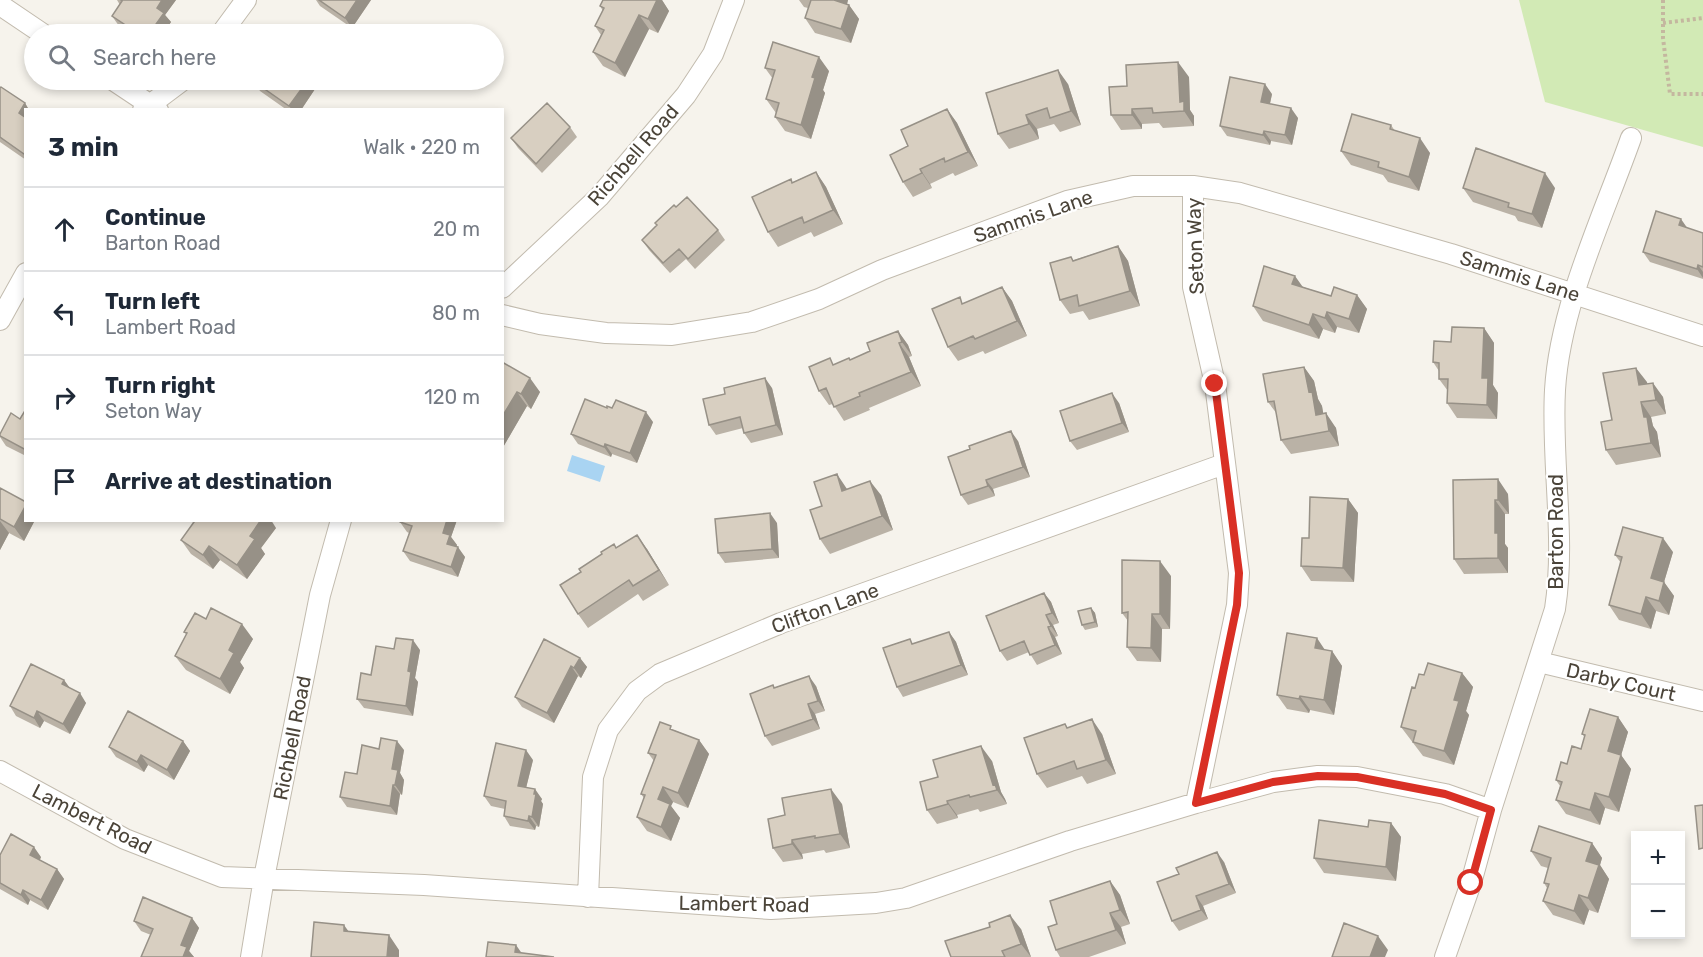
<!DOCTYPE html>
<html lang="en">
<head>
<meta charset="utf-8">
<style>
  :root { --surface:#fff; --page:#f6f6f7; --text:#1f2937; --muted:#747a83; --line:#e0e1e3 }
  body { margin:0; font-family:Rubik,sans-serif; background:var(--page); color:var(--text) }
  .controls { position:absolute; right:18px; bottom:18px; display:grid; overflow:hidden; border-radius:0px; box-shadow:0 3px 9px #0003 }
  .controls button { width:54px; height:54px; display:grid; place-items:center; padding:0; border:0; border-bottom:2px solid var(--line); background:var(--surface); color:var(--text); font:30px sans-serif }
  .stop { position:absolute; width:18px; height:18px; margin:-14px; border:4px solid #d93025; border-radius:50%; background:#fff }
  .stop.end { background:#d93025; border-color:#fff; box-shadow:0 2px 6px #0008 }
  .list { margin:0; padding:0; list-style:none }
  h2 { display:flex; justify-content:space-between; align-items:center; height:78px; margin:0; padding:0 24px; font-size:26px }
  h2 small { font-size:20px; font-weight:400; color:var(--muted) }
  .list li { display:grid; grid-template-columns:39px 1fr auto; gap:18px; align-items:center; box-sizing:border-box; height:84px; padding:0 24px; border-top:2px solid var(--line) }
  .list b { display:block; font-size:22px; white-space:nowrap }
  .list p { margin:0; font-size:20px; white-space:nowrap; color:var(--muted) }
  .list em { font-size:20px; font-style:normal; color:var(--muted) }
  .icon { flex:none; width:33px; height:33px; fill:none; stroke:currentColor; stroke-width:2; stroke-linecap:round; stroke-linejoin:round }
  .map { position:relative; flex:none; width:1703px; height:957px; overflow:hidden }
  .search { position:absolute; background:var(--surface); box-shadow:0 3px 9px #0003; left:24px; top:24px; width:480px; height:66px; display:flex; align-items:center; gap:15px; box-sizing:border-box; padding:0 21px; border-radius:33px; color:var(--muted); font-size:22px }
  .panel { position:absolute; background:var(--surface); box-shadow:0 3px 9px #0003; left:24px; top:108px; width:480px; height:414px; border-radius:0px }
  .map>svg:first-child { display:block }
  .green { fill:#d2eab5 }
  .water { fill:#a9d4f2 }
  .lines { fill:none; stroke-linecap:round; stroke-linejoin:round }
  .minor-casing { stroke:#c2bbae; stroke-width:22 }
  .path { stroke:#c4b79f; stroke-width:4; stroke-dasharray:3 3; stroke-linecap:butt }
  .minor { stroke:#fff; stroke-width:20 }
  .wall { fill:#bab2a6 }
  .shaded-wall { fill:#979187 }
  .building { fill:#d8cfc1; stroke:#979187; stroke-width:1.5 }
  .route { stroke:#d93025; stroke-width:8 }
  .labels { text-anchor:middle; stroke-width:4.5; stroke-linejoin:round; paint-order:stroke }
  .street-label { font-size:20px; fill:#4b4439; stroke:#fff }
</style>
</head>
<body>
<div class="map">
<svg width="1703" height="957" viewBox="0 0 1703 957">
  <rect width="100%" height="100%" fill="#f6f3ec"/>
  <path class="green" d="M1519,0H1703V147L1545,102Z"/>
  <path class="water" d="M572,455L605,466L600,482L567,471Z"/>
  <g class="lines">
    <defs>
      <path id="minor" d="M0,5L43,34
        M221,34L246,0
        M113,80L158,110
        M143,110L183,80
        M1193,186V287L1215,384L1239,573L1237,605L1196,803
        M502,288L599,197L686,95L713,54L734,0
        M502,315L540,324L606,333L672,335L752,322L819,299L882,270L1067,201L1133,186H1193L1240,193L1451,254L1703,336
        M0,320L26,273
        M1539,662L1703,701
        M0,771L125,839L222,877L424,885L771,909L876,903L906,898L1070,841L1196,803L1273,782L1318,776L1357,777L1445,794L1491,810
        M588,897L593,777L608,730L637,691L660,674L781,623L1224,464
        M251,957L264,878L320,595L341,520
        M1445,957L1471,883L1491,810L1555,609C1566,537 1551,463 1555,390C1560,306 1603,217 1631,138"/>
    </defs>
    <use href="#minor" class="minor-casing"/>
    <path class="path" d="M1663,0V38L1670,94H1703
      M1663,23L1703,18"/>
    <use href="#minor" class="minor"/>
  </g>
  <path class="wall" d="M117,0H176L165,15L171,22L163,34H132L119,26L112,16L120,5Z
    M316,0H371L352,28L320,6Z
    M603,0H662L669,11L658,33L649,29L625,77L603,66L593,52L601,35L595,26L603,11L600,6Z
    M799,0H848L847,4L849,5L859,19L851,43L815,33L805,18L808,8L804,7Z
    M765,68L829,71L823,90L825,93L811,139L785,131L775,117L776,113L766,99L773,79Z
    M1189,77L1190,110L1194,116V126L1163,128L1159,123L1142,124V129L1121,130L1111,115L1127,86Z
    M255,80H321L301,110H287L260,91L253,81Z
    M1068,84L1081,125L1060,132L1054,124L1037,129L1039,139L1009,149L998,134Z
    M0,88L25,103L29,110H26V160L0,142Z
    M1272,94L1270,104L1298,118L1292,145L1271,141L1270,145L1227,136L1220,126Z
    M947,109L957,123L978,166L955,176L953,173L930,184L932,188L913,197L903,182L908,146Z
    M1391,125L1395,131L1430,153L1419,191L1388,182L1383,175L1351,165L1341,151Z
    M570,127L577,137L542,173L518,148L511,138Z
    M816,172L826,187L843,224L814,237L811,232L778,247L768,232L793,182Z
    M1463,188H1555L1542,228L1518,221L1515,216L1473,202Z
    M676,207L718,230L725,240L695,269L686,259L670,273L649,250L642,240Z
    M1687,228L1703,233V279L1650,262L1643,252Z
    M1118,246L1128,261L1140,306L1089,320L1083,311L1070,314L1060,300L1074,260Z
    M1002,287L1012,301L1027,336L985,354L983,351L958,361L948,347L964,303Z
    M1303,287L1331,296L1357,295L1367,309L1359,333L1337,327L1335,333L1323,329L1319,339L1263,321L1253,306Z
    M1484,328L1494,343L1493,385L1498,393L1497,419L1457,418L1447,403L1448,391L1439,379V371L1433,362L1451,342Z
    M898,331L908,345L912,356L909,357L921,386L869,408L870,410L844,421L833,404L829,405L819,391L835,364L850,360L870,351Z
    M502,362L540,392L531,409L527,406L502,449Z
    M1304,367L1314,381L1318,399L1322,406L1323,414L1336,428L1339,446L1291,454L1281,440L1277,414L1268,402Z
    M1647,382V384L1663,397L1666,414L1651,417L1653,426L1657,432L1661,457L1616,465L1606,450L1612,420Z
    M772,388L783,435L751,443L744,433L743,428L716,435L709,425Z
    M1119,403L1129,432L1077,450L1070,441Z
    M607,408L653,422L637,463L612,454L611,457L578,444L571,434Z
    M26,409V456L6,446L0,437V434L20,419Z
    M1018,441L1030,477L993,489L995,496L968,505L961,495Z
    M1453,480L1508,494L1509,514H1505V544L1508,548V573L1464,574L1454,559Z
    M0,488L26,520H35L24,541L9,533L0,550Z
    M847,489L881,495L893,530L830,554L820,539L822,506Z
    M1348,499L1358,513L1354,582L1311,581L1301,566L1309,538Z
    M191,520L276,528L261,548L265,554L247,579L220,560L213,569L191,554L181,540L193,523Z
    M400,520H457L451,537L457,545L456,547L465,557L458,577L410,561L403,551L409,533L407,532L400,522Z
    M777,523L779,558L725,563L718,553Z
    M616,548L647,549L669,585L643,601L638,594L588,628L578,614L581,572Z
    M1673,552L1664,582L1674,596L1669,615L1656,611L1651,629L1619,620L1609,605L1621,563L1615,555Z
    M1171,576L1170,629H1162L1161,662L1137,661L1127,647L1128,621L1122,613Z
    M1044,593L1051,602L1059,623L1053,625L1058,636L1055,637L1062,654L1037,665L1029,652L1007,661L1000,651Z
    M1091,608L1095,613L1098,627L1085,630L1082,625Z
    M206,619L253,639L240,662L244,668L230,694L186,670L175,656L187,635L184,632Z
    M949,632L956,642L968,675L903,697L897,687Z
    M394,649L420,650L415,678L418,682L413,716L364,708L357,699L371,675Z
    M1325,650L1332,651L1342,666L1334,715L1310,710L1309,713L1287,709L1277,695Z
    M580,658L587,667L581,678L578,676L554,723L522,707L515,697Z
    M1462,673L1473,687L1466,711L1469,715L1454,765L1423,756L1401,727L1415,688L1424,675Z
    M64,680L70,688L86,703L70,734L44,721L40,728L16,716L10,706Z
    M773,685L775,688L816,686L825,711L815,714L820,729L772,746L765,736Z
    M1618,717L1628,732L1621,755L1631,769L1619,812L1605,808L1600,825L1566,814L1556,800L1560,786L1556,780L1567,764L1581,749L1585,737L1582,734Z
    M1065,724L1068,728L1102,734L1116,774L1087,784L1082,776L1047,788L1037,774Z
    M674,730L699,740L709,754L688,808L673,802L671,806L680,818L671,841L647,831L637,817L644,798L641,794L654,761L648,753Z
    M183,741L190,751L174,780L148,765L144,772L116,757L109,747Z
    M379,749L404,750L400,773L404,780L402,795L400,794L397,815L347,807L340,797L357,774Z
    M533,760L526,788L542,799L541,801L543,804L539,827L536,826L535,830L510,826L504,816L505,809L491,806L484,796Z
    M992,761L1001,792L1005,799L1007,804L980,812L978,809L957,815L958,818L937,824L927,810Z
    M842,804L850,848L826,853L824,850L802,854L803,859L783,862L773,848Z
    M1391,823L1401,837L1396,881L1324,873L1314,858L1368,827Z
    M1592,843L1602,858L1600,865L1609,879L1598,913L1589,910L1584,925L1553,915L1543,901L1547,888L1544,883L1548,868L1541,866L1531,851Z
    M0,855L41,857L40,860L57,869L64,879L48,910L30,900L28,905L0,889Z
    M1224,862L1236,893L1203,906L1208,919L1179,931L1172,921Z
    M1110,881L1120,895L1130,924L1121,927L1126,944L1089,957H1060L1056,950L1057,924Z
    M192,918L199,928L189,951L194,957H141L151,935L141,931L134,921Z
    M1021,929L1031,957H951Z"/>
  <path class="shaded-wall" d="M162,0H176L165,15L171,22L163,34H149L157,8Z
    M357,0H371L352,28L345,18Z
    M657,0H662L669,11L658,33L648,19Z
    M834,0H848L844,15Z
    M849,5L859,19L851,43L841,29Z
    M639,15L649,29L625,77L615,63Z
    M819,57L829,71L823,90L825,93L811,139L801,125L812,77Z
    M1178,62L1189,77L1190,110L1194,116V126L1184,111L1180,102Z
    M1058,70L1068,84L1081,125L1071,111Z
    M308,80H321L301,110H292L289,106Z
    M1265,84L1272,94L1268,112L1261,102Z
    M25,103L29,110H26V123L19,113Z
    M1291,108L1298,118L1292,145L1285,135Z
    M947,109L957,123L978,166L968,152Z
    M1132,109L1142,124V129L1132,115Z
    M1026,115L1037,129L1039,139L1029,124Z
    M1264,131L1271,141L1270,145L1263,135Z
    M1420,138L1430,153L1419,191L1409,177Z
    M920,169L930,184L932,188L922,173Z
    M816,172L826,187L843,224L833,210Z
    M1545,173L1555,188L1542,228L1532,214Z
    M1681,219L1688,229L1679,225Z
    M1118,246L1128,261L1140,306L1130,291Z
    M1698,265L1703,272V278L1697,269Z
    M1295,276L1305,290L1292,284Z
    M1002,287L1012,301L1027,336L1017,321Z
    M1357,295L1367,309L1359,333L1349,319Z
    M1327,312L1337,327L1335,333L1325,318Z
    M1313,314L1323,329L1319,339L1309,325Z
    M1484,328L1494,343L1493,385L1498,393L1497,419L1487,405L1482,378Z
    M898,331L908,345L912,356L902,342Z
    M899,343L909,357L921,386L911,372Z
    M1304,367L1314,381L1318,399L1322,406L1326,429L1316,415L1309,392Z
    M1636,368L1647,382L1650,399L1639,385Z
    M530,378L540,392L531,409L521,394Z
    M765,378L772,388L783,435L776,425Z
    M1653,383L1663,397L1666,414L1656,400Z
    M517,392L527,406L502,449V417Z
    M1112,393L1119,403L1129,432L1122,423Z
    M1641,402L1651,417L1653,426L1657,432L1661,457L1651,443L1644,417Z
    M646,412L653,422L637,463L630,453Z
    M1326,413L1336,428L1339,446L1329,431Z
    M1011,431L1018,441L1030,477L1023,467Z
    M605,444L612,454L611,457L604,447Z
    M837,474L847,489L842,491Z
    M1498,479L1508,494L1509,514L1498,500Z
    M986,480L993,489L995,496L988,486Z
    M870,481L881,495L893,530L882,516Z
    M1348,499L1358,513L1354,582L1343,568Z
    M1495,500L1505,514V544L1508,548V573L1498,558L1495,533Z
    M26,505V520H35L24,541L14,527Z
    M770,513L777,523L779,558L772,549Z
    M261,520H271L276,528L261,548L265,554L247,579L237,565L250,536Z
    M447,520H457L451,537L457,545L454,553L447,544L443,533Z
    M0,521L9,533L0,550Z
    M637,535L647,549L669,585L659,570Z
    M1663,538L1673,552L1664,582L1674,596L1669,615L1659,601L1651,578Z
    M209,546L220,560L213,569L203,555Z
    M458,547L465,557L458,577L451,567Z
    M1160,561L1171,576L1170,629L1160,614Z
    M1044,593L1051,602L1059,623L1052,613Z
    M1646,597L1656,611L1651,629L1641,614Z
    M1091,608L1095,613L1098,627L1095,622Z
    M1152,614L1162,629L1161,662L1151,648Z
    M1046,615L1053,625L1058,636L1051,626Z
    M242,624L253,639L240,662L244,668L230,694L220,679L229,650Z
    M1048,627L1055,637L1062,654L1055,645Z
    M949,632L956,642L968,675L961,665Z
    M1317,638L1327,653L1315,648Z
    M413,640L420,650L415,678L418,682L413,716L406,706L408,671Z
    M1332,651L1342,666L1334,715L1324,700Z
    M580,658L587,667L581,678L574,668Z
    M571,666L578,676L554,723L547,713Z
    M1462,673L1473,687L1466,711L1469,715L1454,765L1444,751L1454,700Z
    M809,676L816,686L825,711L818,701Z
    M64,680L71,690L62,684Z
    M80,693L86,703L70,734L63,724Z
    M1300,696L1310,710L1309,713L1299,699Z
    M808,704L815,714L820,729L813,719Z
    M37,711L44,721L40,728L34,718Z
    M1618,717L1628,732L1618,766L1608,751Z
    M1092,719L1102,734L1116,774L1106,760Z
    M699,740L709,754L688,808L678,793Z
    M183,741L190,751L174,780L167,770Z
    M397,741L404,750L400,773L404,780L402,795L395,785L392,769Z
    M981,746L992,761L1001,792L1005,799L1007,804L993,785Z
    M526,750L533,760L524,796L518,786Z
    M141,755L148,765L144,772L137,762Z
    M1621,755L1631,769L1619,812L1609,797Z
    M393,785L400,794L397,815L390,806Z
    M663,787L673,802L671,806L680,818L671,841L661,827L658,799Z
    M535,789L542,799L541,801L543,804L539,827L532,817Z
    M831,789L842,804L850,848L840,834Z
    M1595,793L1605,808L1600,825L1590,810Z
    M947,801L957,815L958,818L948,804Z
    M529,816L536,826L535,830L528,821Z
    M1391,823L1401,837L1396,881L1386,867Z
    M792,840L802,854L803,859L792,844Z
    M1592,843L1602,858L1600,865L1609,879L1598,913L1588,898L1586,861Z
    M34,847L41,857L37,865L30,855Z
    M1217,852L1224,862L1236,893L1229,884Z
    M57,869L64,879L48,910L41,900Z
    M1110,881L1120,895L1130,924L1120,910Z
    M23,890L30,900L28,905L21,895Z
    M1579,895L1589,910L1584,925L1574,911Z
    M1196,896L1203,906L1208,919L1201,910Z
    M1110,913L1121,927L1126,944L1116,930Z
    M1010,915L1021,929L1031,957L1021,944Z
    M192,918L199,928L189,951L194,957H183L181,945Z
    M344,925L354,939L344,931Z
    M389,935L399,950V957H387Z
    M1378,936L1388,950L1385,957H1370Z
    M516,945L523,955L515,952Z"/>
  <path class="building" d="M121,0H162L157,8L164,13L149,34H139L112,16L122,1Z
    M319,0H357L345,18Z
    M603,0H657L648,19L639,15L615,63L593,52L604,30L595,26L604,8L600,6Z
    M811,0H834L849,5L841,29L805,18Z
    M773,42L819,57L812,77L815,78L801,125L775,117L779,103L766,99L775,70L765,68Z
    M1178,62L1180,102L1184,101V111L1153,113L1152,108L1132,109V115H1111L1109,87L1127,86L1126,65Z
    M1058,70L1071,111L1050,118L1047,108L1026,115L1029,124L998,134L986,93Z
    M1230,77L1265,84L1261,102L1291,108L1285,135L1264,131L1263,135L1220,126Z
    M255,80H308L289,106L253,81Z
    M1,87L25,103L19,113L26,118V151L24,154L0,137V88Z
    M547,103L570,127L536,164L511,138Z
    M947,109L968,152L945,162L944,158L920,169L922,173L903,182L890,155L908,146L901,130Z
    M1352,114L1391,125L1390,129L1420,138L1409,177L1378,167L1379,162L1341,151Z
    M1476,148L1545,173L1532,214L1508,207L1509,203L1463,188Z
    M816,172L833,210L804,223L802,217L768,232L752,197L791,179L792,183Z
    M687,197L718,230L688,259L679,249L663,263L642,240L657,225L655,223L674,205L676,207Z
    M1656,211L1681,219L1679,225L1703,233V267L1698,265L1697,269L1643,252Z
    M1118,246L1130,291L1079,306L1077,295L1060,300L1050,263L1071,257L1073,261Z
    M1264,266L1295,276L1292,284L1331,296L1334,287L1357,295L1349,319L1327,312L1325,318L1313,314L1309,325L1253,306Z
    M1002,287L1017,321L975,339L973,336L948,347L932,309L960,297L962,304Z
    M1452,327L1484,328L1482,378H1488L1487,405L1447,403L1448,379H1439V363L1433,362L1434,341L1451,342Z
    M898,331L902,342L899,343L911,372L859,393L860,396L834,407L826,388L819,391L809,367L830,358L833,365L849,358L850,360L870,351L867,343Z
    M502,362L530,378L521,394L517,392L502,417Z
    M1304,367L1309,392L1312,391L1316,415L1326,413L1329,431L1281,440L1274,401L1268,402L1263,374Z
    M1636,368L1639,385L1653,383L1656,400L1641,402L1644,417H1647L1651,443L1606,450L1601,422L1612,420L1603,373Z
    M765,378L776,425L744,433L740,417L709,425L703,399L725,394L724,388Z
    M1112,393L1122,423L1070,441L1060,411Z
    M585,399L607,408V406L612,408L616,400L646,412L630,453L605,444L604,447L571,434Z
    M26,409V450L0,436V434L11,413L20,419Z
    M1011,431L1023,467L986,480L988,486L961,495L948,457L970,449L969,446Z
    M837,474L842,491L870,481L882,516L820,539L810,510L822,506L814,482Z
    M1498,479V500H1495V533H1498V558L1454,559L1453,480Z
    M0,488L26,502V505L14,527L0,519Z
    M1310,497L1348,499L1343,568L1301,566L1302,538H1309Z
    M770,513L772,549L718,553L715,519Z
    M192,520H261L250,536L255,539L237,565L209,546L203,555L181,540L194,522Z
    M400,520H447L443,533L450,535L447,544L458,547L451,567L403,551L412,526L400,522Z
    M1623,527L1663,538L1651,578L1664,582L1659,601L1646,597L1641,614L1609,605L1622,557L1615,555Z
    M637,535L659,570L633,586L629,580L578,614L560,585L581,572L579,569L602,554L601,552L614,544L616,548Z
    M1122,560L1160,561V614H1152L1151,648L1127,647L1128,612L1122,613Z
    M1044,593L1052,613L1046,615L1051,626L1048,627L1055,645L1030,655L1024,641L1000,651L986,616Z
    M211,608L242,624L229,650L234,653L220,679L175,656L187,633L184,632L195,613L206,619Z
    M1091,608L1095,622L1082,625L1078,611Z
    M949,632L961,665L897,687L883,648L910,639L912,644Z
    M1287,633L1317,638L1315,648L1332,651L1324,700L1300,696L1299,699L1277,695Z
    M396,638L413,640L408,671L411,672L406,706L357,699L361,673L371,675L376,646L394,649Z
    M544,639L580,658L574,668L571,666L547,713L515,697Z
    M1428,663L1462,673L1454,700L1459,701L1444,751L1413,742L1416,731L1401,727L1412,687L1415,688L1419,674L1424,675Z
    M31,664L64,680L62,684L80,693L63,724L37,711L34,718L10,706Z
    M809,676L818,701L808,704L813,719L765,736L750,694L773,685L774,688Z
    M1590,709L1618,717L1608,751L1621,755L1609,797L1595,793L1590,810L1556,800L1562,782L1556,780L1561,762L1567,764L1572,746L1581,749L1585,735L1582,734Z
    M128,711L183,741L167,770L141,755L137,762L109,747Z
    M1092,719L1106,760L1077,769L1074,761L1037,774L1024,738L1065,724L1067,728Z
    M660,722L671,726L670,729L699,740L678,793L663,787L658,799L670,804L661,827L637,817L645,795L641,794L656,755L648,753Z
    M381,738L397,741L392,769L398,770L395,785H393L390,806L340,797L345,772L357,774L362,745L379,749Z
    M496,743L526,750L518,786L535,789L534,794H536L532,817L529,816L528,821L504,816L506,801L484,796Z
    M981,746L993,785L995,784L997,790L970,797L969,795L947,801L948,804L927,810L920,782L938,777L933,760Z
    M831,789L840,834L815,838V836L792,840V844L773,848L768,819L785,815L782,798Z
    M1703,805V848L1699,849L1695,806Z
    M1319,820L1368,827L1369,820L1391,823L1386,867L1314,858Z
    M1539,826L1592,843L1586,861L1599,865L1588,898L1579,895L1574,911L1543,901L1549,884L1544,883L1551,858L1531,851Z
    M11,834L34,847L30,855L57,869L41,900L23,890L21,895L0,883V855Z
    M1217,852L1229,884L1196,896L1201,910L1172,921L1157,882L1179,874L1176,868Z
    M1110,881L1120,910L1110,913L1116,930L1056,950L1048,927L1057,924L1050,901Z
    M143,897L192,918L181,945L187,947L183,957H141L153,929L134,921Z
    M1010,915L1021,944L1002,951L1005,957H951L945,941L990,927L989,923Z
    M314,922L344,925V931L389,935L387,957H311Z
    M1344,923L1378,936L1370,957H1332Z
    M488,942L516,945L515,952L554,957H486Z"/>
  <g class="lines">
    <path class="route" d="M1215,384L1239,573L1237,605L1196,803L1273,782L1318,776L1357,777L1445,794L1491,810L1471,883"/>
  </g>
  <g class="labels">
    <g class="street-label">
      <text transform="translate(633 155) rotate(-49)" y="7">Richbell Road</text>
      <text transform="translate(1033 216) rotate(-19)" y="7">Sammis Lane</text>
      <text transform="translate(1195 246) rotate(-92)" y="7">Seton Way</text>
      <text transform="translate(1520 276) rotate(18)" y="7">Sammis Lane</text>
      <text transform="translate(1556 532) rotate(-90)" y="7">Barton Road</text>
      <text transform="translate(825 608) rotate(-20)" y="7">Clifton Lane</text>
      <text transform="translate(1621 682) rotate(13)" y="7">Darby Court</text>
      <text transform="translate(292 738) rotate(-79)" y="7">Richbell Road</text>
      <text transform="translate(92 819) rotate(27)" y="7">Lambert Road</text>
      <text transform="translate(744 904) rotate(1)" y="7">Lambert Road</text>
    </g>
  </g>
</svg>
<div class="controls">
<button>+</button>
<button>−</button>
</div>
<div class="stop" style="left:1471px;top:883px"></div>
<div class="stop end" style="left:1215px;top:384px"></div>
<div class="search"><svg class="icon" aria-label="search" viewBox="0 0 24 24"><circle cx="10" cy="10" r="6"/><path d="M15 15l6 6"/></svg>Search here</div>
<section class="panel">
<h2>3 min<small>Walk · 220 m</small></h2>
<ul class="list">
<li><svg class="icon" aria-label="ahead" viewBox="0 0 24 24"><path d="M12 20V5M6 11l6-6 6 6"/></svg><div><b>Continue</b><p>Barton Road</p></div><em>20 m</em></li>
<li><svg class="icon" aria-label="left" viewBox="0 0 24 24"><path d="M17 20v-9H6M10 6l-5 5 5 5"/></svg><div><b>Turn left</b><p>Lambert Road</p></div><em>80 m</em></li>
<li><svg class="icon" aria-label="right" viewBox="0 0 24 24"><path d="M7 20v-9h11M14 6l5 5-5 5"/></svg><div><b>Turn right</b><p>Seton Way</p></div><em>120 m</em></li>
<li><svg class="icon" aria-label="arrive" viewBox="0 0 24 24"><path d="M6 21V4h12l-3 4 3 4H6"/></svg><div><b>Arrive at destination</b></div></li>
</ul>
</section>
</div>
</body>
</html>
